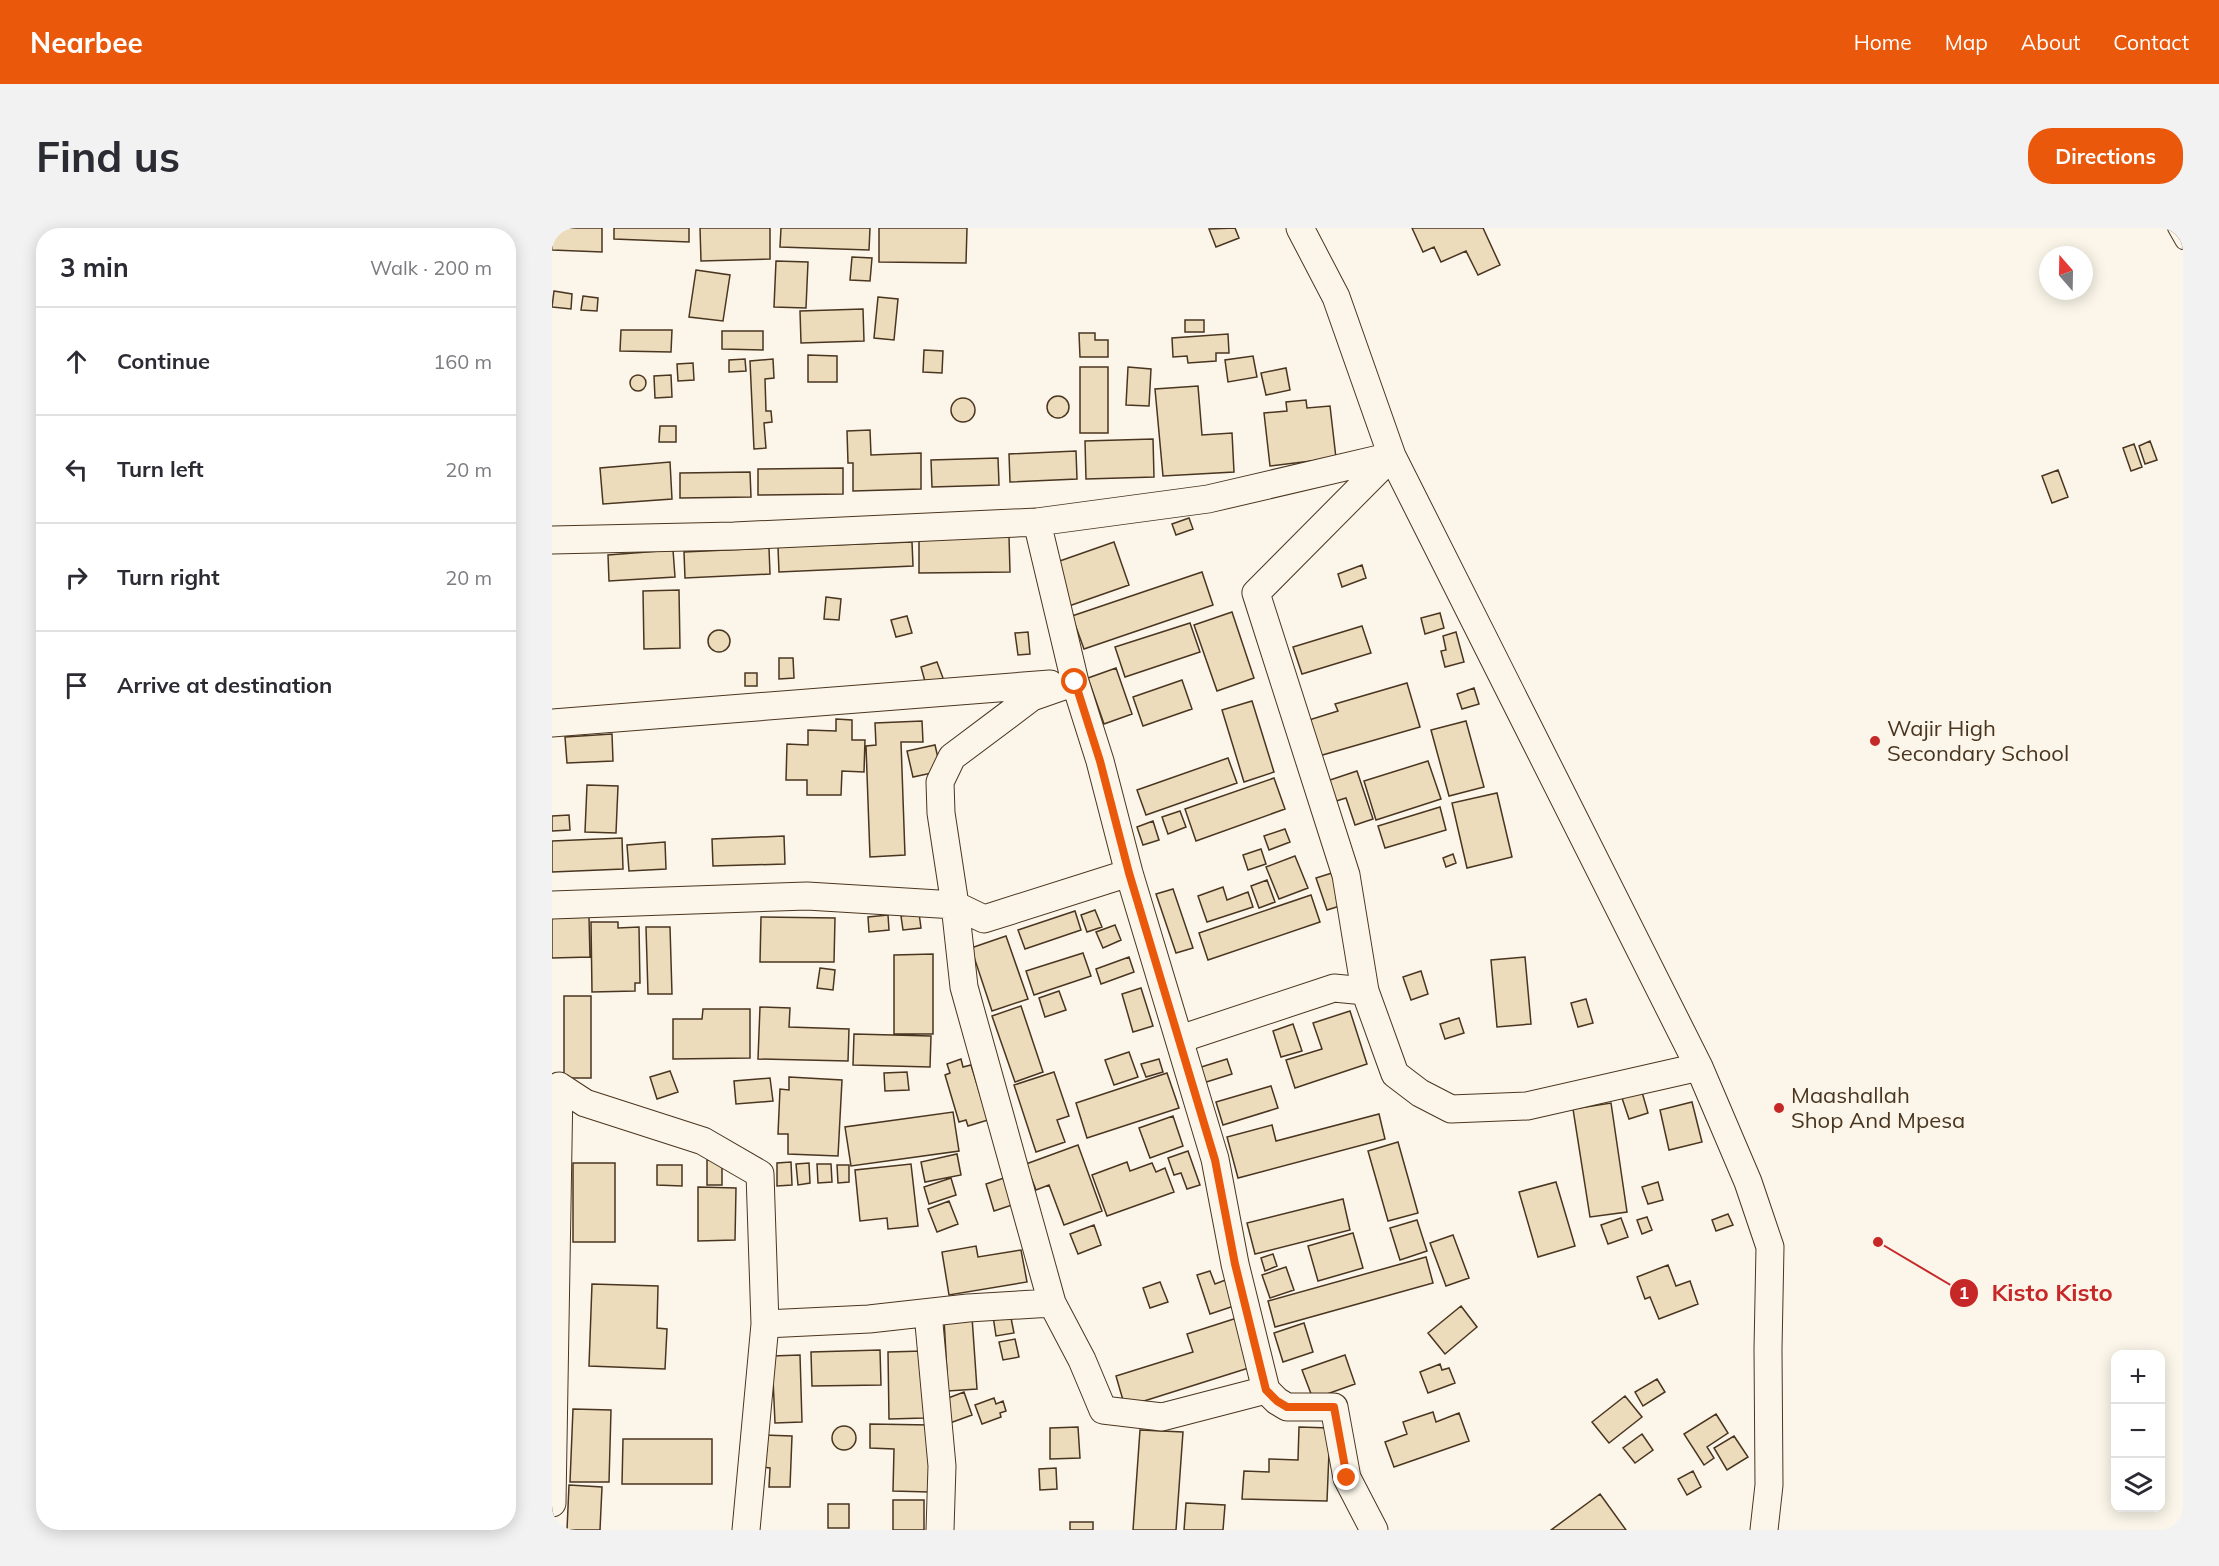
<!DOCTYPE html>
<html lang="en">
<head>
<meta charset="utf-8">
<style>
  :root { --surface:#fff; --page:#f2f2f3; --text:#2b2b33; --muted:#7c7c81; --line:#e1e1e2; --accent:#ea580c }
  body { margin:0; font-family:Mulish,sans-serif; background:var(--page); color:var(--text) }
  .controls { position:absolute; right:18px; bottom:18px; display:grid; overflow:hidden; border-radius:12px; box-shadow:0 3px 15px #0003 }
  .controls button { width:54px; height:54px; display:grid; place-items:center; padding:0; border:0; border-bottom:2px solid var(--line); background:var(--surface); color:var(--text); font:30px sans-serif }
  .compass { position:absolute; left:1487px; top:18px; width:54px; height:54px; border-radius:50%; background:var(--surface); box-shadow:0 3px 15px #0003; rotate:340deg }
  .stop { position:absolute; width:18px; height:18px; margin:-14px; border:4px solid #ea580c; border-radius:50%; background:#fff }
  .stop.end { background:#ea580c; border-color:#fff; box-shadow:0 2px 6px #0008 }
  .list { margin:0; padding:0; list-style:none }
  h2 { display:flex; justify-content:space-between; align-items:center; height:78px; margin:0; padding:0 24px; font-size:26px }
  h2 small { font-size:20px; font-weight:400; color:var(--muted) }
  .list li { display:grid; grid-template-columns:39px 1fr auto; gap:18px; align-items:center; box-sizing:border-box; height:108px; padding:0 24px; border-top:2px solid var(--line) }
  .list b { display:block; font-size:22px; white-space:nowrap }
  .list em { font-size:20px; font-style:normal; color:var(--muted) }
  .icon { flex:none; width:33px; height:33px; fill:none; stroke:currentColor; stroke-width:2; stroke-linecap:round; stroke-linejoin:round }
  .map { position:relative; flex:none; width:1631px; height:1302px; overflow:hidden; border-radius:24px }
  header { display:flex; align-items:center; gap:36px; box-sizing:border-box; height:84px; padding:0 30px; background:var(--accent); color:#fff }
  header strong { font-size:28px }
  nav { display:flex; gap:33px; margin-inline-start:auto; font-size:21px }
  .intro { display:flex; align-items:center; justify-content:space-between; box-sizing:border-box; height:144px; padding:0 36px }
  h1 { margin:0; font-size:42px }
  .button { padding:15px 27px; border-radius:24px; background:var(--accent); color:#fff; font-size:21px; font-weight:700 }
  main { display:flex; gap:36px; padding:0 36px }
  aside { flex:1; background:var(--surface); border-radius:24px; box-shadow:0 3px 15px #0003 }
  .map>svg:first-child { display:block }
  .building { fill:#ecdcbc; stroke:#4a3520; stroke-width:1.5 }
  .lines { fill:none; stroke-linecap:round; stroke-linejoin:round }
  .service-casing { stroke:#4a3520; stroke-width:16 }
  .minor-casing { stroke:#4a3520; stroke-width:29 }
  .service { stroke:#fbf6e9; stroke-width:14 }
  .minor { stroke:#fbf6e9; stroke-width:27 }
  .route { stroke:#ea580c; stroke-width:8 }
  .poi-dot { fill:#c62828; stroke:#fbf6e9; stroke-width:2 }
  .labels { text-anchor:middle; stroke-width:4.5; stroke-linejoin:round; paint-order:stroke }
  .poi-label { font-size:22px; fill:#4a3520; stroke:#fbf6e9; text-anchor:start }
  .leader { fill:none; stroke:#c62828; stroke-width:2 }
  .callout-dot { fill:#c62828; stroke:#fbf6e9; stroke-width:2 }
  .mark-label { font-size:18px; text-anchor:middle; font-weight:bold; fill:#fff }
  .callout-label { font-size:24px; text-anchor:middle; font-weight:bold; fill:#c62828; stroke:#fbf6e9; stroke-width:4.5; stroke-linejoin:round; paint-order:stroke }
</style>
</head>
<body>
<header>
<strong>Nearbee</strong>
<nav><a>Home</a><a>Map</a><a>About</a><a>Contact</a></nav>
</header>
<div class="intro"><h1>Find us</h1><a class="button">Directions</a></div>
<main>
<aside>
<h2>3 min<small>Walk · 200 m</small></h2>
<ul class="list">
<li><svg class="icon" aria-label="ahead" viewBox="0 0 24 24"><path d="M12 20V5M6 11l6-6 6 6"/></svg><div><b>Continue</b></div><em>160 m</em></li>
<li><svg class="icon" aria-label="left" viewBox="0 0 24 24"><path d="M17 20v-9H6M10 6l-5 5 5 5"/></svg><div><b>Turn left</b></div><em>20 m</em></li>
<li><svg class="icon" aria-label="right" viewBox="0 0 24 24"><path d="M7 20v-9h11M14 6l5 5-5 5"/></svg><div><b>Turn right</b></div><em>20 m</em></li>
<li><svg class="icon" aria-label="arrive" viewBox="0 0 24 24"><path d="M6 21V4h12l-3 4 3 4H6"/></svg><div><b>Arrive at destination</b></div></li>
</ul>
</aside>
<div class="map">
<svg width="1631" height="1302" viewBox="0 0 1631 1302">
  <rect width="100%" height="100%" fill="#fbf6e9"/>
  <path class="building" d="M0,0H50V24L0,22Z
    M62,0H137V14L62,11Z
    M148,0H218V31L149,33Z
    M229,0H318L317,22L228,19Z
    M327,0H415L414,35L327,34Z
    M683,0L687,10L664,19L657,1Z
    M860,0H931L948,37L926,47L914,23L889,34L882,19L871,24Z
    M300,29L320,30L318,53L298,52Z
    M224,33L256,34L254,80L222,79Z
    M144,42L178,47L171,93L137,89Z
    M2,63L20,66L19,81L0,79Z
    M31,68L46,70L45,83L29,82Z
    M326,69L346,71L342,112L322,110Z
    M311,81L312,113L249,115L248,83Z
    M633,92H652V104H633Z
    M69,102H120L119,124L68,123Z
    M170,103H211V122L170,121Z
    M527,105H543V112H556V129H528Z
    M676,106L677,125H664V133L636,135L635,128L621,129L620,110Z
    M372,122L391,123L390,145L371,144Z
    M256,127L285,128V154H256Z
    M701,128L705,149L676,154L673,132Z
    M193,131L194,143L177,144V132Z
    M221,131L222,150L213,151L214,183H219L220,194L212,195L214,220L202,221L198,133Z
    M141,135L142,152L126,153L125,136Z
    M528,139H556V205H528Z
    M576,139L599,141L597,178L574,177Z
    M734,140L738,162L714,167L709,145Z
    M78 155a8 8 0 1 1 16 0a8 8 0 1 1-16 0Z
    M119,147L120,169L103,170L102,148Z
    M646,158L650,207L680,205L682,244L611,248L603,161Z
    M495 179a11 11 0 1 1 22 0a11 11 0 1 1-22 0Z
    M399 182a12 12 0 1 1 24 0a12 12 0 1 1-24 0Z
    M754,172L755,180L778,178L784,230L718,238L712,185L735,183L734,174Z
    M108,198H124V214H107Z
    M318,202L319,227L369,225V261L301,263V235H296L295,203Z
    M601,211L602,249L534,251L533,213Z
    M1598,213L1605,232L1593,236L1587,218Z
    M1582,216L1590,239L1579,243L1571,220Z
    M524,223L525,251L458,254L457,226Z
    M446,230L447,257L380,259L379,232Z
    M118,234L120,271L51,276L48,240Z
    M291,240V266L206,267V241Z
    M1506,242L1516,269L1500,275L1490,248Z
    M198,244L199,269L128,270V245Z
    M637,290L641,301L624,307L620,296Z
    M457,308L458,344L367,345V309Z
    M360,314L361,338L227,344L226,319Z
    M562,314L577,357L517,378L502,335Z
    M217,320L218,346L133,350L132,324Z
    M121,322L123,349L57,353L56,327Z
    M810,337L814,350L790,359L786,346Z
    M650,344L661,377L532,421L520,388Z
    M127,362L128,420L92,421L91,363Z
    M274,369L289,371L287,392L272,391Z
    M680,384L702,450L665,463L642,397Z
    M888,385L892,400L873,406L869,390Z
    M355,388L360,405L344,409L339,392Z
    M638,395L648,424L573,449L563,419Z
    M810,398L819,425L750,446L741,419Z
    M156 413a11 11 0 1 1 22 0a11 11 0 1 1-22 0Z
    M476,404L478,426L466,427L463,405Z
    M904,404L912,434L893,439L889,423L894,422L891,408Z
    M227,430H241L242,450L227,451Z
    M385,434L391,450L374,457L369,439Z
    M564,440L580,486L552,496L536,450Z
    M193,445H205V458H193Z
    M630,452L640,481L591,498L581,469Z
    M855,455L868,499L767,528L757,492L786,483L783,476Z
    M922,460L927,476L910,481L905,466Z
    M700,473L722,544L692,554L670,482Z
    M284,491L300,492V512H313L312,544L290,543L289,567H255V552H234L235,516L256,517V502L284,503Z
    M370,493L371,514H349L353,627L318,629L314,518L324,517L323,495Z
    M914,493L932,559L897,568L879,502Z
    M60,506L61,533L15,535L13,509Z
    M383,517L389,543L361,549L355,523Z
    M676,530L685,555L594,587L585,562Z
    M876,533L889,571L824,592L812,553Z
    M805,543L821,591L803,597L794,570L781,574L775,553Z
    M722,550L733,581L644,613L633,581Z
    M35,557L66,558L64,605L33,604Z
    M945,565L960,629L915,640L900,575Z
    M888,579L894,602L833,620L826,598Z
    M628,583L634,599L616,606L610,589Z
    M17,587L18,602L0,603V588Z
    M601,593L607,612L591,617L585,599Z
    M733,601L738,614L717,622L712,608Z
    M232,608L233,636L161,638L160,611Z
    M70,610L71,641L0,644V613Z
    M113,614L114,641L77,643L75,617Z
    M709,621L714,636L696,642L691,627Z
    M901,626L904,635L894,639L891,630Z
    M743,628L756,660L727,671L714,639Z
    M780,645L791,677L775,682L764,650Z
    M715,652L723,674L707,680L699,658Z
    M671,659L675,672L696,664L701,679L655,694L646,668Z
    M621,661L641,720L624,725L604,666Z
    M759,667L768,694L656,732L647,705Z
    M543,682L550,699L535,704L529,687Z
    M523,683L529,702L473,721L466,702Z
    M367,685L369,700L351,702L349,688Z
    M336,687L337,702L317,704L316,689Z
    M37,689L38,729L0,730V690Z
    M209,689L283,690L282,734H208Z
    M39,694H66V700L87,699L88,755H83V763L40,764Z
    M563,697L569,712L551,720L544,704Z
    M94,699H118L120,766H96Z
    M454,708L476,771L440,783L419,720Z
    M531,725L539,748L482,767L474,743Z
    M381,726V806H342V727Z
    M577,729L582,744L549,756L544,741Z
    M973,729L979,796L945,799L939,732Z
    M268,740L283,742L281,762L265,760Z
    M869,743L876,766L859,772L851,749Z
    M589,760L601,798L581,804L570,766Z
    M507,763L514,782L493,789L487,770Z
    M12,768H39V850H12Z
    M1034,771L1041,795L1026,799L1019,775Z
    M469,778L491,844L463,854L440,788Z
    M208,779L238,780L237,799L297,801L296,833L206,831Z
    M151,781H198V830L121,831V791H150Z
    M798,783L815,836L743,860L734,832L770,821L761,795Z
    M907,790L912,805L893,811L888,796Z
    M741,796L750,823L729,829L721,803Z
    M302,806L379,808L378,839L301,837Z
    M577,824L586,849L562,857L553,832Z
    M409,831L411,839L419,837L436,892L416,898L414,892L407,894L393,847L398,845L395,836Z
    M607,831L611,844L594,849L589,836Z
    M675,831L680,846L651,855L646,840Z
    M118,843L126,864L105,871L98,849Z
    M355,844L357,862L333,863L332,845Z
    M502,844L517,888L505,892L513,914L484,924L462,857Z
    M615,845L627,880L535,910L524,875Z
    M237,849L290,852L286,928L236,926V906H226L228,861L237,862Z
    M218,850L221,873L184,876L182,853Z
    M719,858L726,880L671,897L664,874Z
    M1090,864L1096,885L1077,891L1070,870Z
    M1140,874L1150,914L1117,922L1108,882Z
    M1059,875L1075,984L1038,989L1021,881Z
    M401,884L407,923L299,938L293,899Z
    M827,886L833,911L686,950L675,909L720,897L724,913Z
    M621,888L631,918L598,930L587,900Z
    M846,914L866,985L836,993L816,923Z
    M526,917L550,983L512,997L497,957L484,962L474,936Z
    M636,923L648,957L635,961L629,945L622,947L616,930Z
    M405,926L409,947L373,954L369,934Z
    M155,932H170V957H155Z
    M239,934L240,957L225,958V935Z
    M575,934L578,943L600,935L604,944L613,940L622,964L555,988L540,947Z
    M21,935H63V1014H21Z
    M257,935L258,955L246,957L244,936Z
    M265,936H279L280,954L266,955Z
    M359,936L366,998L336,1001L335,990L308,993L303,942Z
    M105,937H130V958L105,957Z
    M285,937H297V954L286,955Z
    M455,949L463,976L442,983L434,956Z
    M399,950L404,967L377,976L372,959Z
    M1004,954L1023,1018L986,1029L967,964Z
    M1106,954L1111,972L1096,976L1090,959Z
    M146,959L184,960L183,1012L146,1013Z
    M791,971L798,1002L703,1026L695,995Z
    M397,973L406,996L385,1004L376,981Z
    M1176,986L1181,997L1164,1003L1160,992Z
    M1095,989L1100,1002L1090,1006L1085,992Z
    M1069,990L1076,1009L1056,1016L1049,997Z
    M865,992L875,1023L848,1032L838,1000Z
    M542,997L549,1017L526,1026L518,1006Z
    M801,1005L811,1040L766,1053L756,1018Z
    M901,1007L917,1050L894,1058L878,1015Z
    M424,1018L426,1029L469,1022L475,1054L397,1067L390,1024Z
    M721,1026L725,1038L713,1043L709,1030Z
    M874,1029L881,1055L723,1099L716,1073Z
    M1116,1037L1124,1058L1138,1053L1146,1076L1107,1091L1098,1069L1093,1071L1085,1049Z
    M734,1039L742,1062L718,1070L710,1047Z
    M658,1043L663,1056L676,1051L685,1077L658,1086L645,1047Z
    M608,1054L616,1074L598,1080L591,1060Z
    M40,1056L106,1058L105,1100L115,1101L113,1141L37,1138Z
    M909,1078L925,1099L893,1126L876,1105Z
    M458,1085L462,1105L444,1108L441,1088Z
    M420,1089L425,1161L396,1163L392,1091Z
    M688,1089L703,1138L573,1179L564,1148L641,1124L635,1106Z
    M752,1095L761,1124L731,1134L722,1105Z
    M463,1111L467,1129L451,1132L447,1114Z
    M328,1122L329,1157L260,1158L259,1124Z
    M371,1123L372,1190L337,1191L336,1124Z
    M248,1127L250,1194L223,1195L220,1128Z
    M793,1127L803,1156L761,1171L750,1142Z
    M888,1136L890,1142L897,1140L903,1155L876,1165L868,1144Z
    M1105,1151L1113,1164L1091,1178L1083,1164Z
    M412,1164L420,1187L398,1195L391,1172Z
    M1073,1168L1090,1189L1057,1215L1040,1194Z
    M442,1170L444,1176L451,1173L454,1183L448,1185L449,1189L430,1196L423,1177Z
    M21,1181L59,1182L57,1254H18Z
    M881,1184L884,1194L907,1185L917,1213L842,1239L833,1214L855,1206L851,1194Z
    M1164,1186L1176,1205L1155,1219L1162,1230L1152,1237L1132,1206Z
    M318,1196L378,1197L377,1264L341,1263L342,1221L318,1220Z
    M280 1210a12 12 0 1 1 24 0a12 12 0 1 1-24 0Z
    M526,1199L528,1230L498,1231V1200Z
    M747,1199L778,1200L775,1273L690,1271L692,1243L717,1244V1231L746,1232Z
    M588,1202L631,1204L624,1302H581Z
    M1090,1206L1101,1222L1083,1235L1071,1220Z
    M211,1207L240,1208L238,1259H217L218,1240L209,1239Z
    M1182,1208L1196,1229L1175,1242L1162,1220Z
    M71,1211H160V1256H70Z
    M504,1240L505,1261L488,1262L487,1241Z
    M1141,1243L1149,1259L1135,1267L1126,1251Z
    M17,1257L50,1259L48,1302H15Z
    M1048,1266L1074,1302H999Z
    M341,1272H372V1302H341Z
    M634,1275L673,1277L671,1302H632Z
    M276,1276H297V1300H276Z
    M518,1294H541V1302H518Z"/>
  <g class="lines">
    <defs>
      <path id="service" d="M1623,0L1631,14"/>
      <path id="minor" d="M748,0L784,69L840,228L1147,839L1196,954L1218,1019L1216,1121L1217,1257L1212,1302
        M485,294L523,454L548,533L577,645L663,931L683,1036L714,1162L725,1173L735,1179H782L795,1250L822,1302
        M0,312L182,308L485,294L656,271L840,228
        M523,454L480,469L400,529L388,554L389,585L403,677L412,759L500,1075L530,1132L551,1182L610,1189L714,1162
        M0,495L498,456
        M0,677L255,668L403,677L432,691L577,645
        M813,763L794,647L704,365L840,228
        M628,811L782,760L813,763L843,846L868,865L899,881L975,878L1147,839
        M7,858L33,875L151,913L208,946L213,1096L317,1091L416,1080L500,1075
        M376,1085L390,1238L388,1302
        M0,1275L7,858
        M194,1302L213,1096"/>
    </defs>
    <use href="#service" class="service-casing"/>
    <use href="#minor" class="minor-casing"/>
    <use href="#service" class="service"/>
    <use href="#minor" class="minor"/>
  </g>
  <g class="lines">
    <path class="route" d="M523,454L548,533L577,645L663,932L683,1036L714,1162L725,1173L735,1179H782L795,1250"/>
  </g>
  <g class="poi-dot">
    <circle cx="1323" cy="513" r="6"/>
    <circle cx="1227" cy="880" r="6"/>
  </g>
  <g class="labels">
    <g class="poi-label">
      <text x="1335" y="508">Wajir High<tspan x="1335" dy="25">Secondary School</tspan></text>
      <text x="1239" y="875">Maashallah<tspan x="1239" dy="25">Shop And Mpesa</tspan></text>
    </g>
  </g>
  <path class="leader" d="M1326 1014L1412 1065"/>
  <g class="callout-dot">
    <circle cx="1326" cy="1014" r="6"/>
    <circle cx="1412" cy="1065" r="15"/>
  </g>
  <g class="mark-label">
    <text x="1412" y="1071">1</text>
  </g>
  <g class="callout-label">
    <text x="1500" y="1073">Kisto Kisto</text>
  </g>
</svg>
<div class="controls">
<button>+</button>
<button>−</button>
<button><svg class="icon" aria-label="layers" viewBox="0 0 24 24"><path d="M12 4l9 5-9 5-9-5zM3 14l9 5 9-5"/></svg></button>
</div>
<svg class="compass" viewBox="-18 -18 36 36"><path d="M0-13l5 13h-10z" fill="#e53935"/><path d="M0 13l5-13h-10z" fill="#7c7c81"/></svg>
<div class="stop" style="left:523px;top:454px"></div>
<div class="stop end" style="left:795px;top:1250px"></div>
</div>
</main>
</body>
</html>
